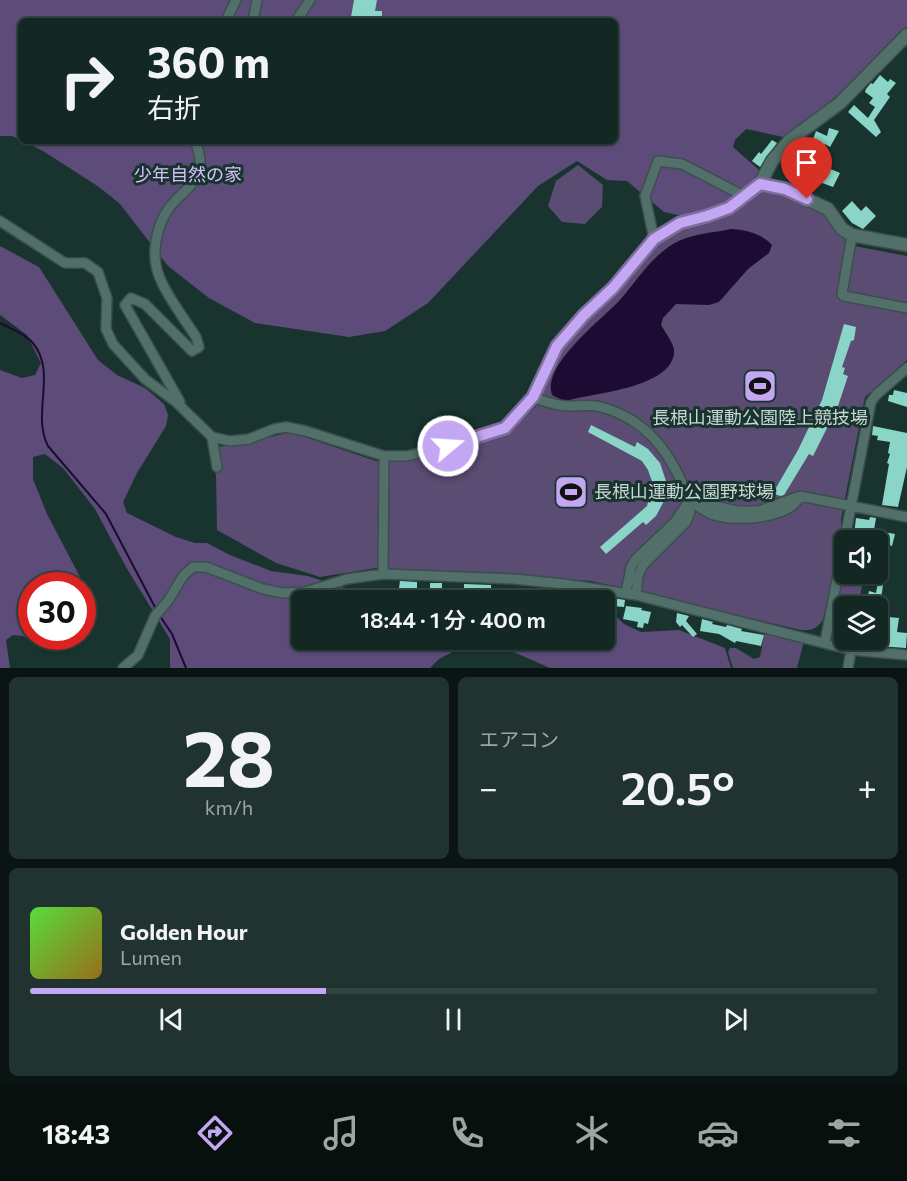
<!DOCTYPE html>
<html lang="ja">
<head>
<meta charset="utf-8">
<style>
	:root { --surface:#132723; --page:#203330; --text:#f1f3f6; --muted:#9da5a6; --line:#324441; --accent:#c3a7f2 }
	body { margin:0; font-family:Commissioner,"Noto Sans JP",sans-serif; background:var(--page); color:var(--text); height:100vh; display:flex; flex-direction:column; font-size:22px; white-space:nowrap }
	* { box-sizing:border-box; margin:0 }
	p { font-size:20px; color:var(--muted) }
	.icon { flex:none; width:33px; height:33px; fill:none; stroke:currentColor; stroke-width:2; stroke-linecap:round; stroke-linejoin:round }
	.map { position:relative; height:668px; overflow:hidden }
	.drawer { display:flex; flex-direction:column; gap:9px; padding:9px; background:#0a1513; flex:1 }
	.drawer>* { flex:none }
	.guide { position:absolute; left:18px; top:18px; width:600px; height:126px; border-radius:9px; box-shadow:0 2px 4px #0004,0 0 0 2px var(--line); background:#132723; color:var(--text); overflow:hidden }
	.controls { position:absolute; left:834px; top:530px; display:grid; gap:12px }
	.controls a { display:grid; place-items:center; width:54px; height:54px; border-radius:9px; background:var(--surface); box-shadow:0 2px 4px #0004,0 0 0 2px var(--line); font-size:30px }
	.speed { position:absolute; left:18px; top:572px; display:flex; gap:12px; font-size:30px; font-weight:700; text-align:center }
	.speed>* { display:grid; place-content:center; width:78px; height:78px; border-radius:50%; background:var(--surface); box-shadow:0 2px 4px #0004,0 0 0 2px var(--line); line-height:1 }
	.speed .limit { border:9px solid #d22; background:#fff; color:#111 }
	.pin { position:absolute; display:grid; place-items:center; width:51px; height:51px; color:#fff; margin:-62px -26px; border-radius:50% 50% 50% 0; rotate:-45deg; box-shadow:0 0 6px #0007 }
	.pin .icon { rotate:45deg }
	.me { position:absolute; width:66px; margin:-33px; rotate:72deg; stroke-linejoin:round; filter:drop-shadow(0 0 4px #0008) }
	.turn { display:flex; align-items:center; gap:21px; height:126px; padding:0 30px; font-size:27px }
	.turn .icon { width:78px; height:78px; stroke-width:2.5 }
	.turn b { display:block; font-size:42px; line-height:51px }
	.big { font-size:45px; font-weight:600; line-height:1.1 }
	.drawer .widget { flex:1; display:flex; flex-direction:column; justify-content:center; gap:9px; min-width:0; padding:0 21px; border-radius:9px; background:var(--page) }
	.drawer .dial { align-items:center; gap:0 }
	.dial b { font-size:78px; line-height:1 }
	.song { display:flex; align-items:center; gap:18px }
	.cover { width:72px; height:72px; border-radius:9px; background:linear-gradient(135deg,hsl(110 70% 55%),hsl(40 70% 35%)) }
	.played { height:6px; border-radius:3px; background:linear-gradient(90deg,var(--accent) 35%,var(--line) 35%) }
	.keys { display:flex; justify-content:space-around; direction:ltr }
	.heat { display:flex; justify-content:space-between; align-items:center; font-size:33px; direction:ltr }
	.drawer .tiles { flex:1; display:grid; gap:9px; grid-template-columns:1fr 1fr }
	.widget:last-child { grid-column:span 2 }
	.trip { position:absolute; left:291px; top:590px; width:324px; height:60px; border-radius:9px; background:var(--surface); box-shadow:0 2px 4px #0004,0 0 0 2px var(--line); font-weight:600; line-height:60px; text-align:center }
	.tab-bar { display:flex; height:96px; justify-content:space-around; align-items:center; background:#08100e; color:var(--muted) }
	.tab-bar .icon { width:42px; height:42px }
	.tab-bar .active { color:var(--accent) }
	.tab-bar b { font-size:27px; color:var(--text) }
	.map>svg:first-child { display:block }
</style>
</head>
<body>
<div class="map">
<svg width="907" height="668" viewBox="0 0 907 668">
	<rect width="100%" height="100%" fill="#19342f"/>
	<!-- green -->
	<path fill="#5a4c72" d="M578 165 603 185 602 207 585 224 562 222 548 206 556 181Z
		M761 191 784 193 823 212 854 246 907 256V360L865 397 841 519 842 541 823 619C818 629 810 631 801 630L591 581 376 568 320 577 276 563 217 530 216 476 210 447 239 445 290 432 376 461 389 462 415 459 486 438 507 435 536 406 540 388 569 338 618 291 655 245 681 227Z
		M765 631 804 641 797 668H733L728 652 730 648H736L754 659 760 657Z"/>
	<!-- forest -->
	<path fill="#5d4b79" d="M0 0H907V27L873 64 788 138 746 129 735 140 733 147 759 170 755 181 728 204 682 216 664 212 627 181 607 180 577 161 538 186 428 303 385 331 349 337 255 323 209 298 168 266 120 204 99 187 43 151 23 141H615V21H21V140L12 136H0Z
		M0 246 39 267 98 360 117 375 145 388 164 404 168 415 166 426 137 473 123 502 127 513 176 537 195 543H207L230 555 271 571 308 576 380 600H302V639H604L605 612 612 613 624 624 641 632 679 630 725 648 731 668H550L507 649 476 644 458 649 439 659 430 668H170V639L126 567 95 509 63 468 45 454 33 457V479L47 514 80 577 78 585H32V636L70 637 60 647 38 646 23 636 13 635 6 640 10 668H0V370L22 378 35 375 41 363 27 335 0 315Z
		M842 573 864 577 858 606H844V613L834 611Z"/>
	<!-- water -->
	<path fill="#1e0b34" d="M731 229C746 230 761 233 772 245L769 253 748 269 719 302 709 305 676 304 663 318 661 325C665 332 673 342 674 350 676 386 599 393 574 399L564 401 552 395C542 365 600 321 619 301 636 282 650 258 673 244 689 234 712 233 731 229Z"/>
	<g fill="none" stroke-linecap="round" stroke-linejoin="round">
		<!-- stream -->
		<path stroke="#1e0b34" stroke-width="2" d="M0 323C11 329 24 333 32 342 58 371 31 414 48 446L106 514 157 611
			M160 616 172 634 186 668"/>
	</g>
	<!-- building -->
	<path fill="#8ad5c7" d="M354 0H377L375 11H382V21H355V17H351Z
		M880 75 888 82 890 79 896 83 887 94 890 97 874 120 881 132 876 137 848 112 854 105 868 118 875 107 869 103 873 98 865 92 866 89 871 83 873 84Z
		M829 128 839 131 830 147 825 144 824 146 813 139 816 131 827 136Z
		M772 140 777 143 760 167 752 161 759 152 761 154Z
		M812 156 823 161 821 165 840 173 833 187 801 175Z
		M852 201 861 211 866 206 876 216 863 229 852 223 842 211Z
		M844 324 856 327 854 340 851 341 842 367 845 368 843 374 848 376 838 406 813 456 809 454 784 495 780 496 773 493 798 450 822 400Z
		M894 390 907 393V407L888 401 889 395H893Z
		M591 425 635 447 637 442 648 449 660 463 666 481 664 501 656 516 646 525 643 522 606 554 600 547 647 506 653 484 648 470 642 461 588 432Z
		M873 426 907 433V467L898 507 882 505 889 464 887 463 890 454 888 453 890 442 877 440 878 436 872 435Z
		M870 517 876 518 874 530 895 534 892 546 854 535 856 518 869 520Z
		M879 577 884 578 880 606 866 604 869 591 876 593Z
		M400 581 417 582V588L430 589V583H442V588H464V584L491 585V600L417 599 418 595H398Z
		M606 597 625 600 624 607 611 606V611L604 610Z
		M626 606 642 608 641 610 651 612 648 624 644 623 643 628 637 627 638 622 623 619Z
		M677 613 689 616 686 621 697 634 693 637 682 625 680 627 676 622Z
		M878 616 899 618 897 632 907 633 906 648 878 646Z
		M702 619 713 622 712 624 726 627 727 625 742 629 741 631 764 635 761 646 736 641 735 643 719 634 700 631Z"/>
	<g fill="none" stroke-linecap="round" stroke-linejoin="round">
		<defs>
			<path id="minor" d="M226 21 236 0
				M253 21 257 0
				M296 21 310 0
				M0 221 65 263H85L98 272 107 298 106 329 113 344 145 379 176 402 212 437 230 441 249 439 274 429 286 427 306 431 384 456H407L448 446 505 428 533 397 557 346 584 315 613 288 654 239 680 223 707 216 729 208 744 196
				M852 235 842 294 844 296 907 308
				M654 239 645 196 658 161 682 164 744 196 760 184
				M533 397C541 400 551 404 559 405 573 408 588 403 601 407 649 420 673 456 689 501
				M180 402 125 305 131 298 145 304 192 351 199 347 196 337C184 318 159 286 156 265 152 243 160 216 175 201 186 190 199 180 200 164 201 157 197 148 196 141
				M212 437 217 467
				M693 501 737 511H759L800 496 907 517
				M383 574 384 456
				M626 593 631 567 636 559 675 522 689 501
				M636 595 638 576 643 565 686 522 690 512 689 501C697 505 705 512 714 515 735 522 790 519 800 496
				M825 642 871 402 876 395 907 368
				M123 668 138 655 155 616 168 601 183 576 193 567H206L263 589 283 593 305 592 347 579 383 574 514 579 564 584 636 595 851 650 907 655
				M848 668 851 650"/>
			<path id="tertiary" d="M907 35 840 103 790 140 772 161 760 184 785 189 828 209 842 229 852 235 907 245"/>
		</defs>
		<!-- minor casing -->
		<use href="#minor" stroke="#39504c" stroke-width="12"/>
		<!-- tertiary casing -->
		<use href="#tertiary" stroke="#39504c" stroke-width="15"/>
		<!-- minor -->
		<use href="#minor" stroke="#536f69" stroke-width="9"/>
		<!-- tertiary -->
		<use href="#tertiary" stroke="#536f69" stroke-width="12"/>
	</g>
	<g fill="none" stroke-linecap="round" stroke-linejoin="round">
		<defs>
			<path id="route" d="M448 446 505 428 533 397 557 346 584 315 613 288 654 239 680 223 707 216 729 208 760 184 785 189 807 199"/>
		</defs>
		<!-- route casing -->
		<use href="#route" stroke="#7f6d9d" stroke-width="15"/>
		<!-- route -->
		<use href="#route" stroke="#c3a7f2" stroke-width="10"/>
	</g>
	<!-- icons -->
	<defs>
		<symbol id="stadium-square" viewBox="-11 -11 22 22"><rect x="-9" y="-9" width="18" height="18" rx="4" fill="#c3a7f2" stroke="#19342f"/><path d="M0-5a6.5 5 0 1 0 0 10a6.5 5 0 1 0 0-10ZM-3.5-1.8h7v3.6h-7Z" fill="#111"/></symbol>
	</defs>
	<g fill-rule="evenodd">
		<use href="#stadium-square" x="741" y="367" width="38" height="38"/>
		<use href="#stadium-square" x="552" y="473" width="38" height="38"/>
	</g>
	<g text-anchor="middle" stroke-width="6" stroke-linejoin="round" paint-order="stroke">
		<!-- park labels -->
		<g font-size="18" fill="#d6c0fc" stroke="#19342f">
			<text x="188" y="181">少年自然の家</text>
		</g>
		<!-- poi labels -->
		<g font-size="18" fill="#c7d7d3" stroke="#19342f">
			<text x="760" y="424">長根山運動公園陸上競技場</text>
			<text x="594" y="498" text-anchor="start">長根山運動公園野球場</text>
		</g>
	</g>
</svg>
<div class="controls">
<a><svg class="icon" aria-label="sound" viewBox="0 0 24 24"><path d="M4 9h4l5-4v14l-5-4H4zM17 9q2 3 0 6"/></svg></a>
<a><svg class="icon" aria-label="layers" viewBox="0 0 24 24"><path d="M12 4l9 5-9 5-9-5zM3 14l9 5 9-5"/></svg></a>
</div>
<div class="speed"><div class="limit">30</div></div>
<div class="pin" style="left:807px;top:199px;background:#d93025"><svg class="icon" aria-label="arrive" viewBox="0 0 24 24"><path d="M6 21V4h12l-3 4 3 4H6"/></svg></div>
<svg class="me" style="left:448px;top:446px" viewBox="-20 -20 40 40"><circle r="17" fill="#c3a7f2" stroke="#fff" stroke-width="3"/><path d="M0-11L8 9 0 5-8 9z" fill="#fff"/></svg>
<div class="trip">18:44 · 1 分 · 400 m</div>
<div class="guide">
<div class="turn"><svg class="icon" aria-label="right" viewBox="0 0 24 24"><path d="M7 20v-9h11M14 6l5 5-5 5"/></svg><div><b>360 m</b>右折</div></div>
</div>
</div>
<section class="drawer">
<div class="tiles">
<div class="widget dial"><b>28</b><p>km/h</p></div>
<div class="widget"><p>エアコン</p>
<div class="heat"><a>−</a><b class="big">20.5°</b><a>+</a></div>
</div>
<div class="widget">
<div class="song"><i class="cover"></i><div><b>Golden Hour</b><p>Lumen</p></div></div>
<div class="played"></div>
<div class="keys"><svg class="icon" aria-label="previous" viewBox="0 0 24 24"><path d="M18 5L8 12l10 7zM5 5v14"/></svg><svg class="icon" aria-label="pause" viewBox="0 0 24 24"><path d="M8 5v14M16 5v14"/></svg><svg class="icon" aria-label="next" viewBox="0 0 24 24"><path d="M6 5l10 7-10 7zM19 5v14"/></svg></div>
</div>
</div>
</section>
<nav class="tab-bar">
<b>18:43</b>
<svg class="icon active" aria-label="directions" viewBox="0 0 24 24"><path d="M12 3l9 9-9 9-9-9zM9 14v-3h6M13 9l2 2-2 2"/></svg>
<svg class="icon" aria-label="music" viewBox="0 0 24 24"><path d="M9 18V5l10-2v13"/><circle cx="6" cy="18" r="3"/><circle cx="16" cy="16" r="3"/></svg>
<svg class="icon" aria-label="phone" viewBox="0 0 24 24"><path d="M5 4h4l2 5-3 2q2 4 5 5l2-3 5 2v4C11 20 4 13 5 4z"/></svg>
<svg class="icon" aria-label="climate" viewBox="0 0 24 24"><path d="M12 3v18M4 7l16 10M4 17L20 7"/></svg>
<svg class="icon" aria-label="car" viewBox="0 0 24 24"><path d="M5 17H2v-5l4-1 3-4h7l3 4 3 1v5h-3M9 17h6M6 11h13"/><circle cx="7" cy="17" r="2"/><circle cx="17" cy="17" r="2"/></svg>
<svg class="icon" aria-label="filters" viewBox="0 0 24 24"><path d="M4 7h16M4 17h16"/><circle cx="9" cy="7" r="2"/><circle cx="15" cy="17" r="2"/></svg>
</nav>
</body>
</html>
